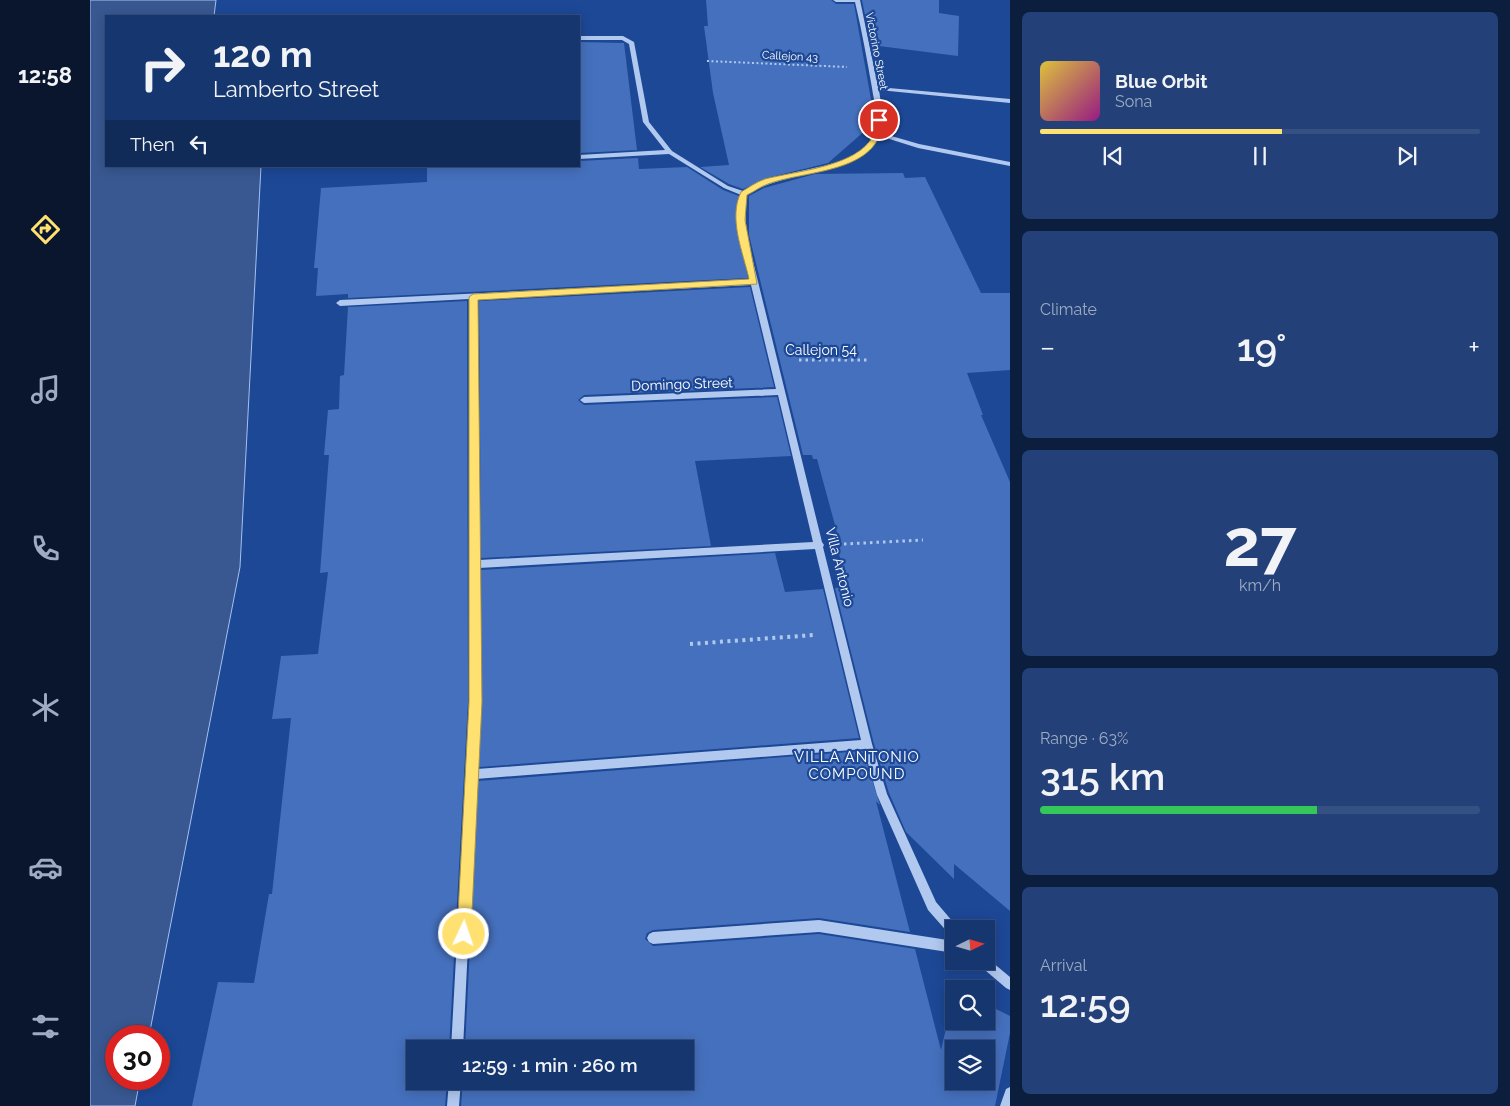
<!DOCTYPE html>
<html lang="en">
<head>
<meta charset="utf-8">
<style>
	:root { --surface:#163670; --page:#234178; --text:#f1f3f6; --muted:#9eabc3; --line:#355083; --accent:#fee170 }
	body { margin:0; font-family:Raleway,sans-serif; background:var(--page); color:var(--text); height:100vh; display:flex; flex-direction:column; font-size:19px; white-space:nowrap }
	* { box-sizing:border-box; margin:0 }
	p { font-size:16px; color:var(--muted) }
	.icon { flex:none; width:28px; height:28px; fill:none; stroke:currentColor; stroke-width:2; stroke-linecap:round; stroke-linejoin:round }
	.map { position:relative; flex:1; overflow:hidden }
	.panel { display:flex; flex-direction:column; gap:12px; padding:12px; background:#0c1e3e; width:500px }
	.panel>* { flex:none }
	.guide { position:absolute; left:15px; top:15px; width:475px; height:152px; border-radius:0px; box-shadow:0 2px 12px #0003,0 0 0 1px var(--line); background:#163670; color:var(--text); overflow:hidden }
	.needle { width:32px; rotate:85deg }
	.fabs { position:absolute; left:855px; top:920px; display:grid; gap:10px }
	.fabs a { display:grid; place-items:center; width:50px; height:50px; border-radius:0px; background:var(--surface); box-shadow:0 2px 12px #0003,0 0 0 1px var(--line); font-size:25px }
	.speed { position:absolute; left:15px; top:1025px; display:flex; gap:10px; font-size:25px; font-weight:700; text-align:center }
	.speed>* { display:grid; place-content:center; width:65px; height:65px; border-radius:50%; background:var(--surface); box-shadow:0 2px 12px #0003,0 0 0 1px var(--line); line-height:1 }
	.speed .limit { border:8px solid #d22; background:#fff; color:#111 }
	.pin { position:absolute; display:grid; place-items:center; width:42px; height:42px; color:#fff; margin:-21px; border:2px solid #fff; border-radius:50%; box-shadow:0 1px 5px #0007 }
	.me { position:absolute; width:55px; margin:-28px; rotate:3deg; stroke-linejoin:round; filter:drop-shadow(0 0 4px #0008) }
	.turn { display:flex; align-items:center; gap:18px; height:105px; padding:0 25px; font-size:22px }
	.turn .icon { width:65px; height:65px; stroke-width:2.5 }
	.turn b { display:block; font-size:35px; line-height:42px }
	.then { display:flex; align-items:center; height:48px; padding:0 25px; background:#0003; gap:10px; font-size:19px }
	.big { font-size:38px; font-weight:600; line-height:1.1 }
	.panel .card { flex:1; display:flex; flex-direction:column; justify-content:center; gap:8px; min-width:0; padding:0 18px; border-radius:8px; background:var(--page) }
	.panel .dial { align-items:center; gap:0 }
	.dial b { font-size:65px; line-height:1 }
	.song { display:flex; align-items:center; gap:15px }
	.cover { width:60px; height:60px; border-radius:8px; background:linear-gradient(135deg,hsl(50 70% 55%),hsl(310 70% 35%)) }
	.played { height:5px; border-radius:2px; background:linear-gradient(90deg,var(--accent) 55%,var(--line) 55%) }
	.keys { display:flex; justify-content:space-around; direction:ltr }
	.heat { display:flex; justify-content:space-between; align-items:center; font-size:28px; direction:ltr }
	.charge { height:8px; border-radius:4px; background:linear-gradient(90deg,#34c759 63%,var(--line) 0) }
	.trip { position:absolute; left:316px; top:1040px; width:288px; height:50px; border-radius:0px; background:var(--surface); box-shadow:0 2px 12px #0003,0 0 0 1px var(--line); font-weight:600; line-height:50px; text-align:center }
	main { display:flex; flex:1; min-height:0 }
	.tab-bar { display:flex; flex-direction:column; width:90px; justify-content:space-around; align-items:center; background:#09162d; color:var(--muted) }
	.tab-bar .icon { width:35px; height:35px }
	.tab-bar .active { color:var(--accent) }
	.tab-bar b { font-size:22px; color:var(--text) }
	.map>svg:first-child { display:block }
</style>
</head>
<body>
<main>
<nav class="tab-bar">
<b>12:58</b>
<svg class="icon active" aria-label="directions" viewBox="0 0 24 24"><path d="M12 3l9 9-9 9-9-9zM9 14v-3h6M13 9l2 2-2 2"/></svg>
<svg class="icon" aria-label="music" viewBox="0 0 24 24"><path d="M9 18V5l10-2v13"/><circle cx="6" cy="18" r="3"/><circle cx="16" cy="16" r="3"/></svg>
<svg class="icon" aria-label="phone" viewBox="0 0 24 24"><path d="M5 4h4l2 5-3 2q2 4 5 5l2-3 5 2v4C11 20 4 13 5 4z"/></svg>
<svg class="icon" aria-label="climate" viewBox="0 0 24 24"><path d="M12 3v18M4 7l16 10M4 17L20 7"/></svg>
<svg class="icon" aria-label="car" viewBox="0 0 24 24"><path d="M5 17H2v-5l4-1 3-4h7l3 4 3 1v5h-3M9 17h6M6 11h13"/><circle cx="7" cy="17" r="2"/><circle cx="17" cy="17" r="2"/></svg>
<svg class="icon" aria-label="filters" viewBox="0 0 24 24"><path d="M4 7h16M4 17h16"/><circle cx="9" cy="7" r="2"/><circle cx="15" cy="17" r="2"/></svg>
</nav>
<div class="map">
<svg width="920" height="1106" viewBox="0 0 920 1106">
	<rect width="100%" height="100%" fill="#1d4896"/>
	<!-- water -->
	<path fill="#395891" stroke="#a4c1f1" d="M0 0H126L124 16H16V166H171L150 567 59 1036H26V1079H50L45 1106H0Z"/>
	<!-- building -->
	<path fill="#4570bd" fill-rule="evenodd" d="M616 0H741L746 4H764L785 122 738 163 681 177 653 189 639 184 610 167 639 165 623 93 614 26H618Z
		M772 0H849V13L869 16 868 56 781 45Z
		M489 42 534 43 547 150 489 153Z
		M548 158 549 169 597 167 633 190 649 196 648 227 658 278 258 298V294L226 296 228 268H224L231 188 337 182V166H489V161Z
		M813 173 815 178 835 177 891 293H920V370L877 373 893 415H891L920 482V911L864 864V879L816 832 799 793 784 744 745 588 759 587 747 548 751 547 727 459H723L722 455H713L659 235V196L674 188 725 174Z
		M660 287 684 387 494 395 488 400 494 405 687 397 701 456 605 461 621 546 391 558 389 301Z
		M377 301 378 702 359 1049H325V1081H357L355 1106H102L128 982 164 983 179 894H182L201 718 182 719 191 656 228 654 238 572 230 573 239 455H234L238 410 249 409 250 376 254 375 258 307Z
		M685 553 695 592 733 589 769 738 389 767 392 702 391 570Z
		M773 751 790 805 786 801 820 932 729 918 563 930 557 933 555 939 563 946 729 934 825 949 851 1050 864 994V1021H896V1004L920 1016V1033L905 1106H371L373 1081H595V1049H375L388 781ZM864 1049H896V1081H864Z"/>
	<g fill="none" stroke-linecap="round" stroke-linejoin="round">
		<!-- path-far2 -->
		<path stroke="#b1c8ef" stroke-width="2" stroke-dasharray="2 2.5" stroke-linecap="butt" d="M617 61 757 67"/>
		<!-- path-far1 -->
		<path stroke="#b1c8ef" stroke-width="3" stroke-dasharray="2.5 4" stroke-linecap="butt" d="M709 360H779
			M754 544 833 540"/>
		<!-- path -->
		<path stroke="#b1c8ef" stroke-width="4" stroke-dasharray="3 4.5" stroke-linecap="butt" d="M600 644 724 635"/>
		<!-- minor -->
		<path fill="#b1c8ef" fill-rule="evenodd" d="M743 0H770L788 87 920 99V103L789 90 792 110 791 133 829 144 920 162V166L828 148 790 136C764 179 697 168 657 195 654 214 656 231 660 249L732 542 734 545 733 547 782 744 797 794 846 902 869 929H864V936L860 935 838 910 787 795 774 749 386 779 373 1049H361L380 702 379 299 250 306 246 303 250 300 660 280C654 251 645 224 651 195L634 188 579 154 489 159V155L575 150 553 122 539 44 532 40H489V36H533L544 42 559 122 582 151 638 186 653 191C677 176 705 173 733 166 750 162 776 155 784 137 790 122 784 102 782 88 777 60 772 31 765 2H746ZM661 285 686 389 494 397 490 400 494 403 688 395 723 542 389 560 387 299ZM725 549 771 740 387 769 390 702 389 568Z
			M729 920 864 941V953L729 932 563 944 559 942 557 938 559 934 563 932Z
			M896 957 920 977V990L916 988 889 965 887 961H896Z
			M359 1081H371L369 1106H357Z
			M920 1087V1106H910L916 1089Z"/>
	</g>
	<!-- route -->
	<path fill="#fee170" stroke="#a59249" d="M789 118 793 120C790 174 715 170 678 184 671 186 664 192 657 195L655 220 667 284 388 300 392 702 381 934 379 939 374 941 369 939 367 934 379 702V297L383 294 659 279C653 252 638 218 651 192 658 188 666 182 675 179 705 171 767 167 783 136 785 132 785 125 785 120Z"/>
	<g text-anchor="middle" stroke-width="4.5" stroke-linejoin="round" paint-order="stroke">
		<!-- far-street labels -->
		<g font-size="11" fill="#fff" stroke="#1d4896">
			<text transform="translate(787 51) rotate(79)" y="4">Victorino Street</text>
			<text transform="translate(700 56) rotate(3)" y="4">Callejon 43</text>
		</g>
		<!-- street labels -->
		<g font-size="14" fill="#fff" stroke="#1d4896">
			<text x="731" y="355">Callejon 54</text>
			<text transform="translate(592 384) rotate(-2)" y="5">Domingo Street</text>
			<text transform="translate(750 567) rotate(76)" y="5">Villa Antonio</text>
		</g>
		<!-- neighbourhood labels -->
		<g font-size="15" letter-spacing="1" fill="#fff" stroke="#1d4896">
			<text x="767" y="762">VILLA ANTONIO<tspan x="767" dy="17">COMPOUND</tspan></text>
		</g>
	</g>
</svg>
<div class="fabs">
<a><svg class="needle" viewBox="-14 -14 28 28"><path d="M0-13l5 13h-10z" fill="#e53935"/><path d="M0 13l5-13h-10z" fill="#9eabc3"/></svg></a>
<a><svg class="icon" aria-label="search" viewBox="0 0 24 24"><circle cx="10" cy="10" r="6"/><path d="M15 15l6 6"/></svg></a>
<a><svg class="icon" aria-label="layers" viewBox="0 0 24 24"><path d="M12 4l9 5-9 5-9-5zM3 14l9 5 9-5"/></svg></a>
</div>
<div class="speed"><div class="limit">30</div></div>
<div class="pin" style="left:789px;top:120px;background:#d93025"><svg class="icon" aria-label="arrive" viewBox="0 0 24 24"><path d="M6 21V4h12l-3 4 3 4H6"/></svg></div>
<svg class="me" style="left:374px;top:934px" viewBox="-20 -20 40 40"><circle r="17" fill="#fee170" stroke="#fff" stroke-width="3"/><path d="M0-11L8 9 0 5-8 9z" fill="#fff"/></svg>
<div class="trip">12:59 · 1 min · 260 m</div>
<div class="guide">
<div class="turn"><svg class="icon" aria-label="right" viewBox="0 0 24 24"><path d="M7 20v-9h11M14 6l5 5-5 5"/></svg><div><b>120 m</b>Lamberto Street</div></div>
<div class="then">Then<svg class="icon" aria-label="left" viewBox="0 0 24 24"><path d="M17 20v-9H6M10 6l-5 5 5 5"/></svg></div>
</div>
</div>
<section class="panel">
<div class="card">
<div class="song"><i class="cover"></i><div><b>Blue Orbit</b><p>Sona</p></div></div>
<div class="played"></div>
<div class="keys"><svg class="icon" aria-label="previous" viewBox="0 0 24 24"><path d="M18 5L8 12l10 7zM5 5v14"/></svg><svg class="icon" aria-label="pause" viewBox="0 0 24 24"><path d="M8 5v14M16 5v14"/></svg><svg class="icon" aria-label="next" viewBox="0 0 24 24"><path d="M6 5l10 7-10 7zM19 5v14"/></svg></div>
</div>
<div class="card"><p>Climate</p>
<div class="heat"><a>−</a><b class="big">19°</b><a>+</a></div>
</div>
<div class="card dial"><b>27</b><p>km/h</p></div>
<div class="card"><p>Range · 63%</p><b class="big">315 km</b><div class="charge"></div></div>
<div class="card"><p>Arrival</p><b class="big">12:59</b></div>
</section>
</main>
</body>
</html>
